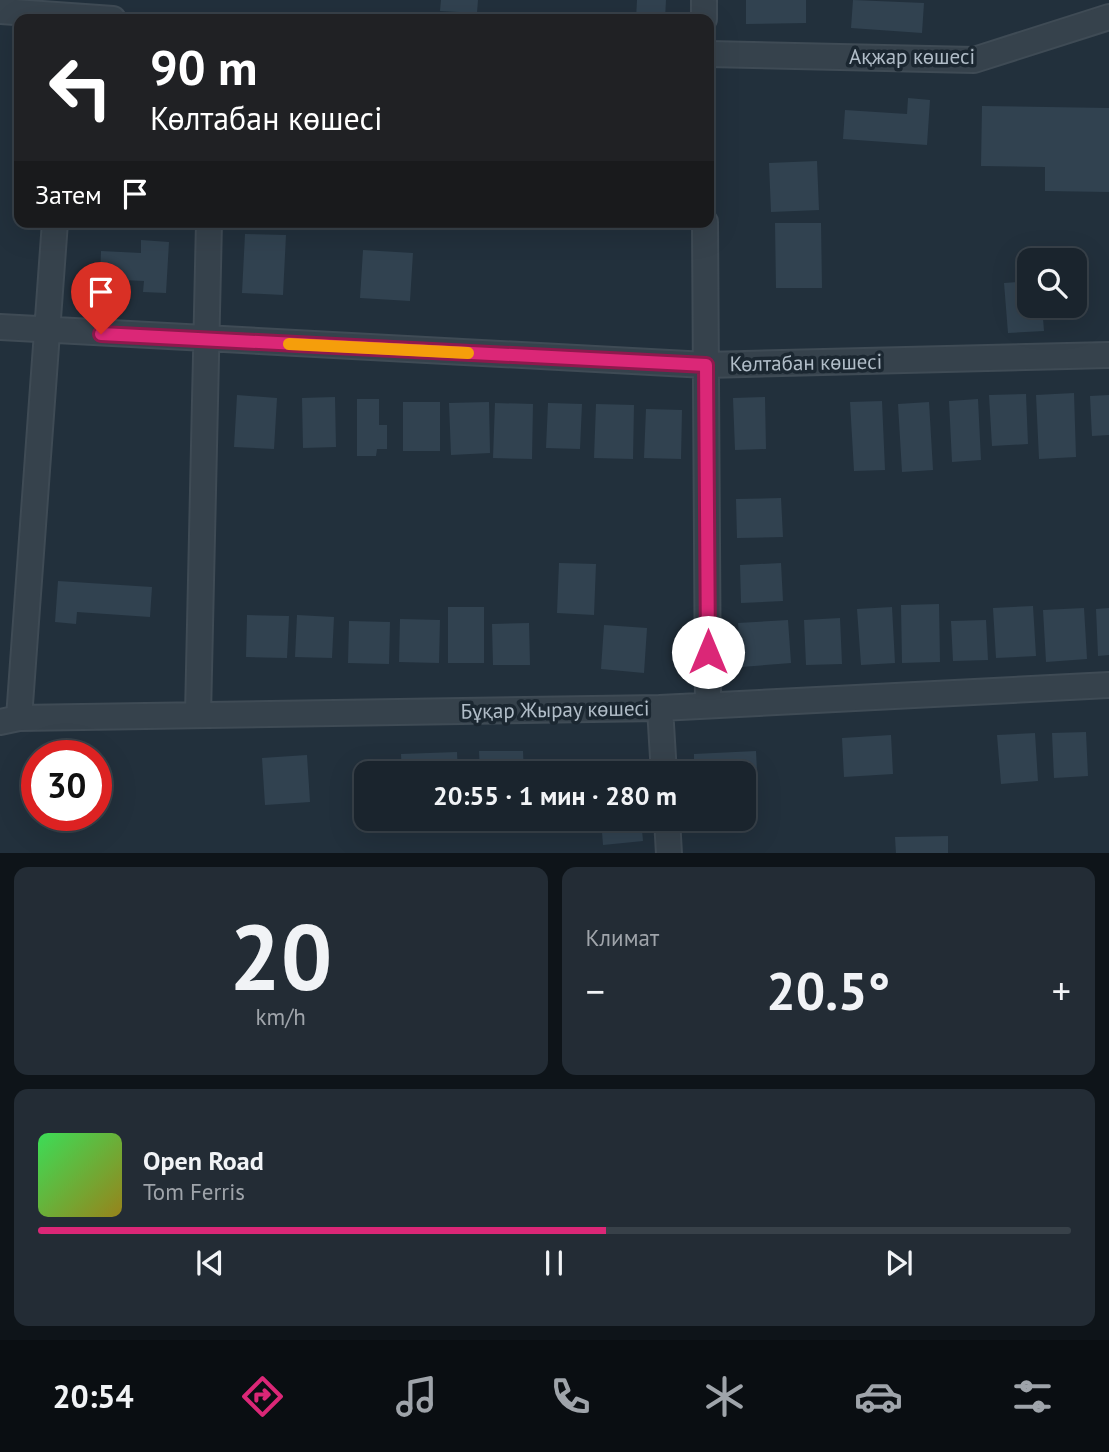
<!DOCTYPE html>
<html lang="ru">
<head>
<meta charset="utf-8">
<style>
	:root { --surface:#1a242d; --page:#232c35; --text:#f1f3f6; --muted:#9fa4aa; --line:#384149; --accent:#db2777 }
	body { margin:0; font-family:"PT Sans",sans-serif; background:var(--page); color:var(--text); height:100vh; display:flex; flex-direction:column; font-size:26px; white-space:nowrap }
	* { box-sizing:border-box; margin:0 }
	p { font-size:23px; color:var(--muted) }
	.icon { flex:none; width:38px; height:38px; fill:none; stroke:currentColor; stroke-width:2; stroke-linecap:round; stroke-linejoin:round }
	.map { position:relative; height:853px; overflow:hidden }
	.details { display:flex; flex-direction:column; gap:14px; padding:14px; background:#0e1419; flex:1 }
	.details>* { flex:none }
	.banner { position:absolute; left:14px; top:14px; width:700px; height:214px; border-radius:14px; box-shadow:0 7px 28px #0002,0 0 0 2px var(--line); background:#202124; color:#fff; overflow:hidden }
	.tools { position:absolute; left:1017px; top:248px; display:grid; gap:14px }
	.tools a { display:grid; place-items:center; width:70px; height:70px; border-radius:14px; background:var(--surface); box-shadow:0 7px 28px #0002,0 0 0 2px var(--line); font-size:35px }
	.speed { position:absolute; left:21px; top:740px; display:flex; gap:14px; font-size:35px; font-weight:700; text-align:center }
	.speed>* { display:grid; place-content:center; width:91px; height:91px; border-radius:50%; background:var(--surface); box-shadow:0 7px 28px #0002,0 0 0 2px var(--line); line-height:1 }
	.speed .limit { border:10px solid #d22; background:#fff; color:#111 }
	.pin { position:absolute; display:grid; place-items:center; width:60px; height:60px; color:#fff; margin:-72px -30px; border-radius:50% 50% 50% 0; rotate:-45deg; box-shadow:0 0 7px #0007 }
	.pin .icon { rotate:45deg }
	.me { position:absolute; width:77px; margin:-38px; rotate:0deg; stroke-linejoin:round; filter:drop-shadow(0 0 5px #0008) }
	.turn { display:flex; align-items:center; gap:24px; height:147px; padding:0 21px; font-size:32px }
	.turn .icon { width:91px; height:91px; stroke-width:2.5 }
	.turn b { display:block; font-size:49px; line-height:60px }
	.then { display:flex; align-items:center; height:66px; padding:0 21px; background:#0003; gap:14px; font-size:26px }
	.big { font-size:52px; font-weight:600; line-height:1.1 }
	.details .tile { flex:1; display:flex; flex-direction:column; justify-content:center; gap:10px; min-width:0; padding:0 24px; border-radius:14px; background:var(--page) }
	.details .dial { align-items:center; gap:0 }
	.dial b { font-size:91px; line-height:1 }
	.song { display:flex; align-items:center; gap:21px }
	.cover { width:84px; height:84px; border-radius:10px; background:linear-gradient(135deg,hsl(130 70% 55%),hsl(50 70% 35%)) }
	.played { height:7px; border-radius:4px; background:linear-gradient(90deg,var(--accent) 55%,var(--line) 55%) }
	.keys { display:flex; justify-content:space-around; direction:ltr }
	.heat { display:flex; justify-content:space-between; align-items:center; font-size:38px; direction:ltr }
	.details .tiles { flex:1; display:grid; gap:14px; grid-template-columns:1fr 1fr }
	.tile:last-child { grid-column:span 2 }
	.trip { position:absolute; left:354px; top:761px; width:402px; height:70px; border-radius:14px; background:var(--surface); box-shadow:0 7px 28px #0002,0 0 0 2px var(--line); font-weight:600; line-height:70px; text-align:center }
	.dock { display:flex; height:112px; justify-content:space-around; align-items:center; background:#0a0e12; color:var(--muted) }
	.dock .icon { width:49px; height:49px }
	.dock .on { color:var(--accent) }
	.dock b { font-size:32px; color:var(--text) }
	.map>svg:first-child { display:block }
</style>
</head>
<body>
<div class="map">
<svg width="1109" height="854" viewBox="0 0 1109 854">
	<rect width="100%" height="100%" fill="#22303c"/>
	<!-- building -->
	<path fill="#314250" d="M441 0H478L477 13 440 11Z
		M637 0H666L665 19H636Z
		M746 0H806V23L746 24Z
		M853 0 924 3 922 33 851 28Z
		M908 98 930 100 927 145 843 139 845 110 907 114Z
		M982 106 1109 108V192L1045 191V167L981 166Z
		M817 161 819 210 771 212 769 163Z
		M775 223H821L822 288H776Z
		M245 234 286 235 283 295 242 293Z
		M141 240 169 242 166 293 143 292 144 281 100 279 101 251 141 253Z
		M363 250 413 253 410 301 360 298Z
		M1029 281V306H1042L1044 331 1008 333 1004 283Z
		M1074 393 1076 457 1039 459 1036 395Z
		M1026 394 1028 444 992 446 989 395Z
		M237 395 277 398 274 449 234 447Z
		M1109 395V435L1092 436 1090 396Z
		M335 397 336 447 303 448 302 398Z
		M765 397 766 449 735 450 733 398Z
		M357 399H379V425H387V449H377L376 456H357Z
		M978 399 981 460 952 462 949 401Z
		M882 401 885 470 854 471 850 402Z
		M403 402H440V451H403Z
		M489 402 490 453 451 455 449 403Z
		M929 402 933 470 902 472 898 404Z
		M495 403 533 404 532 459 493 458Z
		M548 403 582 404 580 449 546 448Z
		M596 404 634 405 633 459 594 458Z
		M646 409 682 410 681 459 644 458Z
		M781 498 783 537 737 538 736 499Z
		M559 563 596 564 594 615 557 613Z
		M781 563 783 601 741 603 740 565Z
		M58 581 152 587 150 617 77 612 76 624 55 622Z
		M939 604 940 662 902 663 901 605Z
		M1033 606 1036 656 996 658 993 608Z
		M448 607H484V663H448Z
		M892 607 895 663 861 665 857 609Z
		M1084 608 1087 659 1046 662 1043 610Z
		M1109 608V655L1098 656 1096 609Z
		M247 615 289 616 287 658 246 657Z
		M297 615 334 617 332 658 295 657Z
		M840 618 842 664 806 665 804 620Z
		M400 619 440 620 439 663 399 662Z
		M788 620 791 663 741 667 738 623Z
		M986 620 988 660 953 661 951 621Z
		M349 621 390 622 389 664 348 663Z
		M529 623 530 665H493L492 624Z
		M604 625 647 628 644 673 601 669Z
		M1086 732 1088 776 1054 778 1052 733Z
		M1035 733 1038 781 1001 784 997 735Z
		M891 735 893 774 844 777 842 738Z
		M479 751H523L524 774H480Z
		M756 751 758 791 744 792V774H694V754Z
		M457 752 458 774H402L401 754Z
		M307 755 310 802 265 805 262 758Z
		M46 816H91V818L46 820Z
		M601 819H641L643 841 603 845Z
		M948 836V854H896L895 837Z"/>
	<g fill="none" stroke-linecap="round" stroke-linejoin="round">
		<defs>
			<path id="street" d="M704 0V19
				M0 11 113 19
				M709 54 974 60 1109 17
				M705 222 708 704
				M0 327 706 365 1109 355
				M660 708 664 774
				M198 715 209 222
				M19 718 55 222
				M0 722 19 718 660 708 1109 685
				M667 819 669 854"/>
		</defs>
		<!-- street casing -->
		<use href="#street" stroke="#3f4b55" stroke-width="28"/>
		<!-- street -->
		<use href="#street" stroke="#36424c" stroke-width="24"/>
	</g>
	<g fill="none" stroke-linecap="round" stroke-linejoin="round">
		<defs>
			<path id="route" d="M101 334 706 365 708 652"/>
		</defs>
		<!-- route casing -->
		<use href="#route" stroke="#8e194d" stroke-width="18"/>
		<!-- route -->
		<use href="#route" stroke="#db2777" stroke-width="12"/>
		<!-- slow -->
		<path stroke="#f59e0b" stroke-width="12" d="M289 344 468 353"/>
	</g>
	<g text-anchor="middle" stroke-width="7" stroke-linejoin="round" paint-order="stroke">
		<!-- street labels -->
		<g font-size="21" fill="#b1bdc8" stroke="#1b2731">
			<text x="912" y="64">Ақжар көшесі</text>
			<text transform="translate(806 363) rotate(-1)" y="7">Көлтабан көшесі</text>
			<text transform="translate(555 710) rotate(-1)" y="7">Бұқар Жырау көшесі</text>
		</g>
	</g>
</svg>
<div class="tools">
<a><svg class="icon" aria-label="search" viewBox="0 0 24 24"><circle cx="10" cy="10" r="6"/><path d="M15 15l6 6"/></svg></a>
</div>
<div class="speed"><div class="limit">30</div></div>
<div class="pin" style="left:101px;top:334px;background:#d93025"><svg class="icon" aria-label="arrive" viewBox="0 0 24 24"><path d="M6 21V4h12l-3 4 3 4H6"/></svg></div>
<svg class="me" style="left:708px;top:652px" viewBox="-20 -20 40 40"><circle r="19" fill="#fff"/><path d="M0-13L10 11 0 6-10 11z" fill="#db2777"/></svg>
<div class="trip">20:55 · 1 мин · 280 m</div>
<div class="banner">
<div class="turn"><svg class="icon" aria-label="left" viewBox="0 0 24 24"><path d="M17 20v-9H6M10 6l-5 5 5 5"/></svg><div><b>90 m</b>Көлтабан көшесі</div></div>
<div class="then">Затем<svg class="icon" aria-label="arrive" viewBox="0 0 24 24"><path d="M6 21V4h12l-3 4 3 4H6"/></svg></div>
</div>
</div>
<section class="details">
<div class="tiles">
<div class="tile dial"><b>20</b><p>km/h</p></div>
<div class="tile"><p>Климат</p>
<div class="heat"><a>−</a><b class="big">20.5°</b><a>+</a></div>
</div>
<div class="tile">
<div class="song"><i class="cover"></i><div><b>Open Road</b><p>Tom Ferris</p></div></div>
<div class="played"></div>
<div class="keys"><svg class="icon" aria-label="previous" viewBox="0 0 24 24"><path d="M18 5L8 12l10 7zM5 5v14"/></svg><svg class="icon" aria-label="pause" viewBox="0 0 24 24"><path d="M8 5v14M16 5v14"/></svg><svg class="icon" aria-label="next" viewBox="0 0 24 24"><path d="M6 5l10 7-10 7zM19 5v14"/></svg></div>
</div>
</div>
</section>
<nav class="dock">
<b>20:54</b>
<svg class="icon on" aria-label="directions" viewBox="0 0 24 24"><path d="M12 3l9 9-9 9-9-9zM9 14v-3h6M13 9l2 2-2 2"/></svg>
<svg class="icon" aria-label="music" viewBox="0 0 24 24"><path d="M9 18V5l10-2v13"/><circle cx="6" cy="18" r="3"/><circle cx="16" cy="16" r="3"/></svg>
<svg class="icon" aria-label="phone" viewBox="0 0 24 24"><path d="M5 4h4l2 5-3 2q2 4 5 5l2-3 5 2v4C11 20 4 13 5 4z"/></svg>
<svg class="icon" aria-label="climate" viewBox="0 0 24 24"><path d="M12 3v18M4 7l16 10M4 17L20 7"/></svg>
<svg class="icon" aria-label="car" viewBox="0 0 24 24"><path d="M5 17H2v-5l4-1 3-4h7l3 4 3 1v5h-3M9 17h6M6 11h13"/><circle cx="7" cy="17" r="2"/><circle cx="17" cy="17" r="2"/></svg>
<svg class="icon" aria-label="filters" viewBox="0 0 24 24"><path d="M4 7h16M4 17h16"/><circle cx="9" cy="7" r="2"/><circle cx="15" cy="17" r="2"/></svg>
</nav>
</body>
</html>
